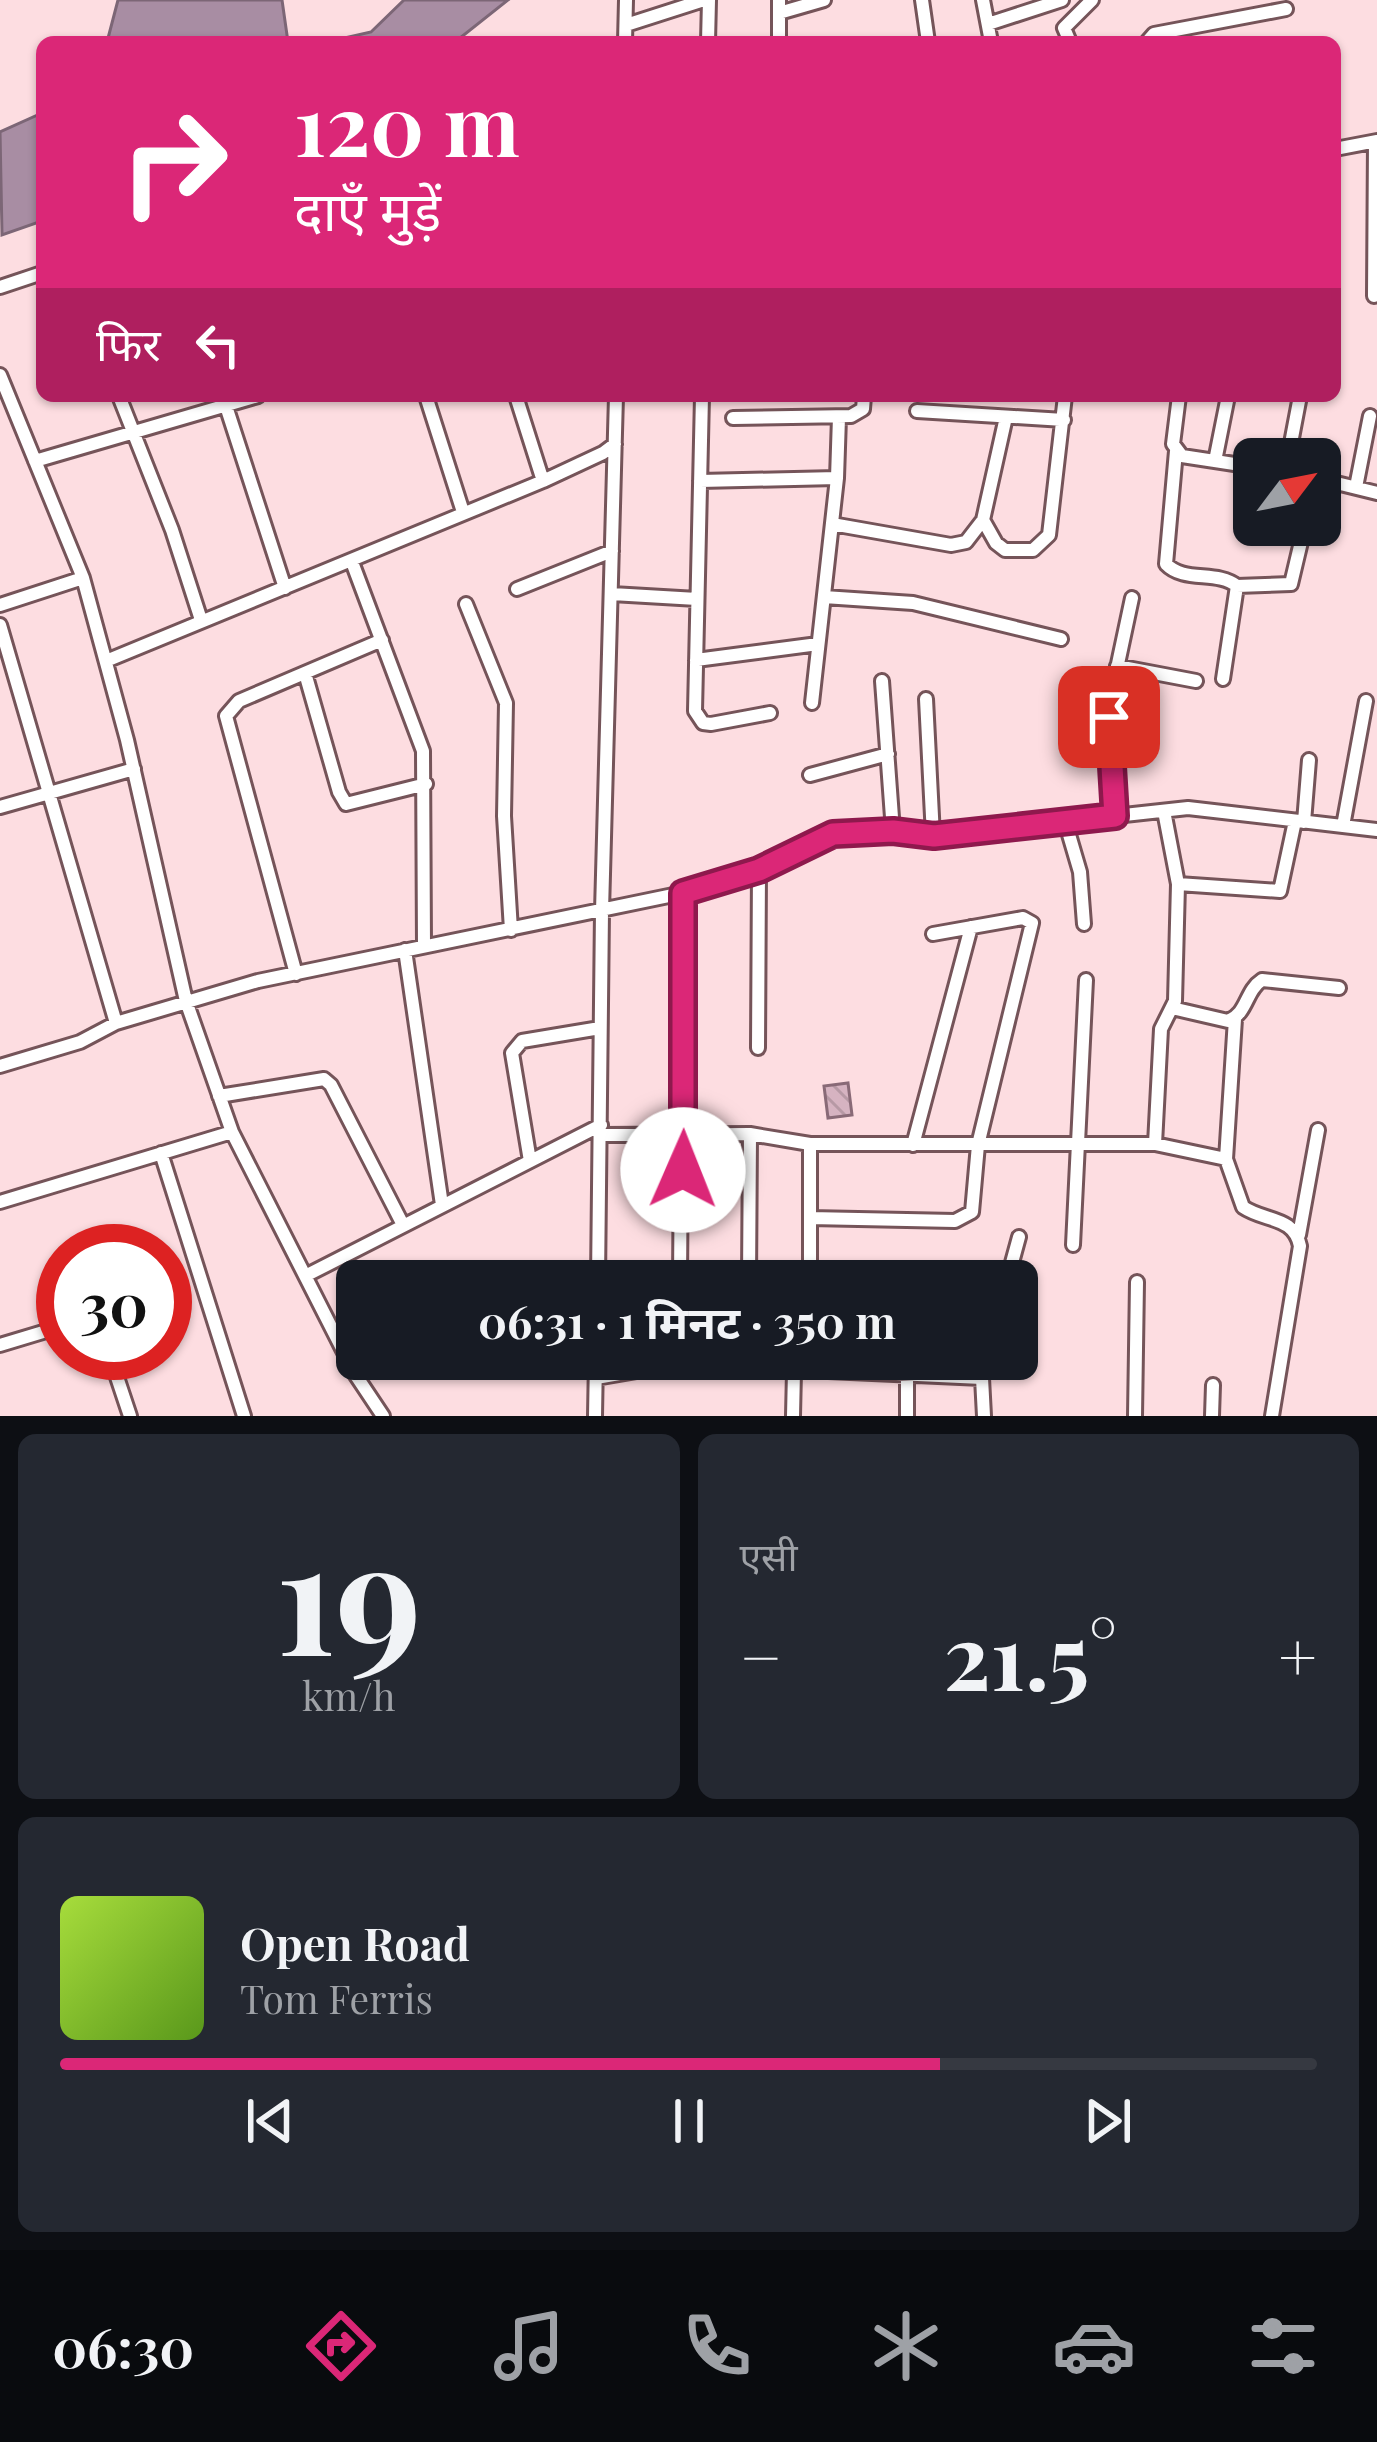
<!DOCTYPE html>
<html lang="hi">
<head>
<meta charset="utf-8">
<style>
	:root { --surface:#171b24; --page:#242831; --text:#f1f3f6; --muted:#9ea1a6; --line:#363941; --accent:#db2777 }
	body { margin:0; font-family:"Playfair Display","Noto Sans Devanagari",serif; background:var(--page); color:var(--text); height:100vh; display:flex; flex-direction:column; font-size:45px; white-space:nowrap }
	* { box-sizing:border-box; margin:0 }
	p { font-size:39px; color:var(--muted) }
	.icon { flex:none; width:66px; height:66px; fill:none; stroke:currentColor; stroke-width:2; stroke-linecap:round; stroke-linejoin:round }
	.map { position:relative; height:1416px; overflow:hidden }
	.side { display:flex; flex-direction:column; gap:18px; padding:18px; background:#0d0f14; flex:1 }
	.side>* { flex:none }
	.guide { position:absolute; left:36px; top:36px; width:1305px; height:366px; border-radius:18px; box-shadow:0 3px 9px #0004; background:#db2777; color:#fff; overflow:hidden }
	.needle { width:78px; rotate:58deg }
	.fabs { position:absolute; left:1233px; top:438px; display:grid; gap:24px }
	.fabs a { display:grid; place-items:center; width:108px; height:108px; border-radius:18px; background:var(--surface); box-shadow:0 3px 9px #0004; font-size:60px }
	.speed { position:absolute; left:36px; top:1224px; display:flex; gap:24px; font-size:60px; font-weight:700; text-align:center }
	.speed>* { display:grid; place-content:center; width:156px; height:156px; border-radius:50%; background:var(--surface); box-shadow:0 3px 9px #0004; line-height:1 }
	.speed .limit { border:18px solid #d22; background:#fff; color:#111 }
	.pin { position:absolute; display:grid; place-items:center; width:102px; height:102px; color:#fff; margin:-51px; border-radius:24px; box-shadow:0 6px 18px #0006 }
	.me { position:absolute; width:132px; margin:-66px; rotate:1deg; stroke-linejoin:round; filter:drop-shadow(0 0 9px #0008) }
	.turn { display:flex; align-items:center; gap:42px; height:252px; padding:0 60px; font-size:54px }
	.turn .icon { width:156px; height:156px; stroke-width:2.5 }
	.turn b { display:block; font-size:84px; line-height:102px }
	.then { display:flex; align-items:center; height:114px; padding:0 60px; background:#0003; gap:24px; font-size:45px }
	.big { font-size:90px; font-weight:700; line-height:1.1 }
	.side .card { flex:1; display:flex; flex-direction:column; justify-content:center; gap:18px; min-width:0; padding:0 42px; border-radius:18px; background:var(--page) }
	.side .dial { align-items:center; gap:0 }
	.dial b { font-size:156px; line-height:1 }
	.song { display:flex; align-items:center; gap:36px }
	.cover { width:144px; height:144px; border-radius:18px; background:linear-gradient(135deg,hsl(80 70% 55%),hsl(90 70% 35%)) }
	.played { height:12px; border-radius:6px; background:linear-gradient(90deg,var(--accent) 70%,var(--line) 70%) }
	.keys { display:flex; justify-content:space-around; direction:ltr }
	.heat { display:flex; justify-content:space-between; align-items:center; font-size:66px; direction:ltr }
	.side .tiles { flex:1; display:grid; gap:18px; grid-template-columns:1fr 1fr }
	.card:last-child { grid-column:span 2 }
	.trip { position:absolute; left:336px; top:1260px; width:702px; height:120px; border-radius:18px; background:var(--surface); box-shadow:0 3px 9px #0004; font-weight:700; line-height:120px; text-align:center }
	.menu { display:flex; height:192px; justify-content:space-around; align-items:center; background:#090b0e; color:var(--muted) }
	.menu .icon { width:84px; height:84px }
	.menu .selected { color:var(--accent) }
	.menu b { font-size:54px; color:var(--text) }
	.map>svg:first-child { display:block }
</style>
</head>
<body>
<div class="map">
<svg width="1377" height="1416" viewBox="0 0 1377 1416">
	<defs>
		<pattern id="building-back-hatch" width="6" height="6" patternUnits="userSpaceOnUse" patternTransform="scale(3)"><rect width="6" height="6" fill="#d6b3c1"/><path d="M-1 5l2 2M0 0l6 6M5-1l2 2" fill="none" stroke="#b799a5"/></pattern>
	</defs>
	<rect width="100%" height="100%" fill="#fddde1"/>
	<!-- water -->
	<path fill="#a88da3" stroke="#7c6676" stroke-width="3" d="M118 0H282L288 42H107Z
		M404 0H508L455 42H327L371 32Z
		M42 113V221L2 235 0 132Z"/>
	<!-- building -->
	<path fill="url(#building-back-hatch)" stroke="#896a77" stroke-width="3" d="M848 1083 852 1115 828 1118 824 1086Z"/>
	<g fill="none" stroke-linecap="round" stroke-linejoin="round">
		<defs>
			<path id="minor" d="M779 0V42
				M922 0 928 42
				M983 0 991 42
				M779 13 824 0
				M988 24 1062 0
				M626 25 704 0
				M625 42 626 0
				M708 42 709 0
				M1070 42 1064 28 1092 0
				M1147 42 1154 34 1286 9
				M1335 149 1377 141
				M0 287 42 273
				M1374 296 1375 142
				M0 375 83 578 127 740 186 1001 232 1132 355 1374 383 1416
				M119 396 172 530 201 620
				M426 396 463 512
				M516 396 543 481
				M702 396 695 711 703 723 711 724 770 713
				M1179 396 1173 444 1182 456 1254 467
				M226 406 285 588
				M917 411 1064 420
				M733 418 851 416 863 409 864 396
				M1176 451 1166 564C1184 583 1217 570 1237 586L1223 679
				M1288 459 1300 396
				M35 461 258 396
				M1215 461 1228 396
				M1320 479 1377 493
				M700 481 837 478
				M1356 487 1370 416
				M983 520 996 543 1005 550H1033L1049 535 1065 396
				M832 524 951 545 966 542 983 520 1006 417
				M352 562 423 751 424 945
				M1237 586 1291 584 1305 525
				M517 589 612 551
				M612 594 697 599
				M824 597 913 603 1061 639
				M466 604 506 703 504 816 511 930
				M0 605 83 578
				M0 625 116 1023
				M696 660 818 644
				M106 661 543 481 603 453 615 444
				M1117 666 1196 681
				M305 673 339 792 346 804 426 784
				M882 681 893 831
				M926 699 933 836
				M812 703 837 478 839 417
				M810 775 888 754
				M0 807 134 769
				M1115 816 1109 706 1132 598
				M1065 821 1080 872 1084 924
				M1304 822 1309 760
				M1343 826 1366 701
				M1178 884 1280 891 1295 821
				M405 950 442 1205
				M296 974 226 716 239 701 382 640
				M1172 1008 1228 1021C1248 1013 1245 991 1262 980L1339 988
				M758 1048 759 870
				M0 1066 80 1042 116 1023 258 981 683 893 759 870 833 834 893 831 933 836 1188 808 1377 830
				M219 1096 324 1079 331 1085 403 1225
				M601 1135 750 1134 810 1144H1155L1226 1159 1243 1207C1265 1222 1294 1216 1300 1246L1272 1416
				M1155 1144 1161 1029 1175 1001 1178 884 1164 811
				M913 1145 971 927
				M161 1153 244 1416
				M1226 1159 1235 1019
				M530 1161 512 1053 522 1041 600 1028
				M0 1202 232 1132
				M810 1218 955 1221 972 1212 978 1145 1032 923 1023 918 933 934
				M1299 1235 1318 1130
				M1073 1245 1086 980
				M307 1275 601 1125
				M598 1281 602 911 616 396
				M680 1281 683 893
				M749 1281 750 1134
				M810 1281V1144
				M1007 1281 1019 1237
				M0 1345 63 1326
				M109 1353 130 1416
				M596 1378 678 1364 982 1378
				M595 1416 596 1359
				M793 1416 794 1371
				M907 1416V1375
				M984 1416 982 1378 987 1359
				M1135 1416 1137 1282
				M1212 1416 1213 1385"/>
		</defs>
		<!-- minor casing -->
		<use href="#minor" stroke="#755459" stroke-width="18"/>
		<!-- minor -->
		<use href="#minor" stroke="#fff" stroke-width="12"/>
	</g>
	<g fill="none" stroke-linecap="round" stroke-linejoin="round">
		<defs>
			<path id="route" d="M683 1170V893L759 870 833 834 893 831 934 836 1115 816 1109 717"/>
		</defs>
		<!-- route casing -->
		<use href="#route" stroke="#8e194d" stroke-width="30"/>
		<!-- route -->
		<use href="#route" stroke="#db2777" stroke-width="21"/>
	</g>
</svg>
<div class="fabs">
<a><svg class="needle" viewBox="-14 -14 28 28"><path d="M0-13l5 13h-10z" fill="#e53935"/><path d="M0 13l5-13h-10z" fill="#9ea1a6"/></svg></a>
</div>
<div class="speed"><div class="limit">30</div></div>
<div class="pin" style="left:1109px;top:717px;background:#d93025"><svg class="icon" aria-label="arrive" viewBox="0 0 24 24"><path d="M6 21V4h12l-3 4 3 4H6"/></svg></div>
<svg class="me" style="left:683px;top:1170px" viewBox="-20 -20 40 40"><circle r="19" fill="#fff"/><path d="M0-13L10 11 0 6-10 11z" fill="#db2777"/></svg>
<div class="trip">06:31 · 1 मिनट · 350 m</div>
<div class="guide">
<div class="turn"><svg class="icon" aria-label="right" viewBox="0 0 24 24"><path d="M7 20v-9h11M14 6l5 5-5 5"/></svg><div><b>120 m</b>दाएँ मुड़ें</div></div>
<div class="then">फिर<svg class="icon" aria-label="left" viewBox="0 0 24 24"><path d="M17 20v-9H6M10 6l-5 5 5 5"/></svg></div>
</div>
</div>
<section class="side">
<div class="tiles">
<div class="card dial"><b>19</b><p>km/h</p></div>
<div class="card"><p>एसी</p>
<div class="heat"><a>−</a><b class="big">21.5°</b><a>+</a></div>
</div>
<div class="card">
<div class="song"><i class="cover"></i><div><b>Open Road</b><p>Tom Ferris</p></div></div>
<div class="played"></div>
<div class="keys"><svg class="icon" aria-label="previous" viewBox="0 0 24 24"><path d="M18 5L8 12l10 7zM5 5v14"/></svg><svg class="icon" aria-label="pause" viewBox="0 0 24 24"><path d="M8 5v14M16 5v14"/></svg><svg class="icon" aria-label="next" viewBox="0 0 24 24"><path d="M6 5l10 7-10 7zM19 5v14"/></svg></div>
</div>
</div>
</section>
<nav class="menu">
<b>06:30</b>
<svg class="icon selected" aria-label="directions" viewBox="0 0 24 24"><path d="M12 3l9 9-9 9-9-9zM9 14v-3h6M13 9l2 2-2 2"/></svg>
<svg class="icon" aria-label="music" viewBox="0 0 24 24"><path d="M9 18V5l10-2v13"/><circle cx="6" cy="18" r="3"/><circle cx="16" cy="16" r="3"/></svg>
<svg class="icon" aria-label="phone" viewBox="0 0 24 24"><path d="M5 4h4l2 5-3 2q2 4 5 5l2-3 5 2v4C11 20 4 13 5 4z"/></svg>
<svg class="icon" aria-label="climate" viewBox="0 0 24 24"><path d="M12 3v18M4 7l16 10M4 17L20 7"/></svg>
<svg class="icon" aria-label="car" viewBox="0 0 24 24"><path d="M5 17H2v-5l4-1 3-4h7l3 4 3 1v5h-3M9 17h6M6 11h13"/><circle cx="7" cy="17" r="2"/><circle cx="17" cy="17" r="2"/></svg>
<svg class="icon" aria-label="filters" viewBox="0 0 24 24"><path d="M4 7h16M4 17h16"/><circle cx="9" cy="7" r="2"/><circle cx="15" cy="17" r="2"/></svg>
</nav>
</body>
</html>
